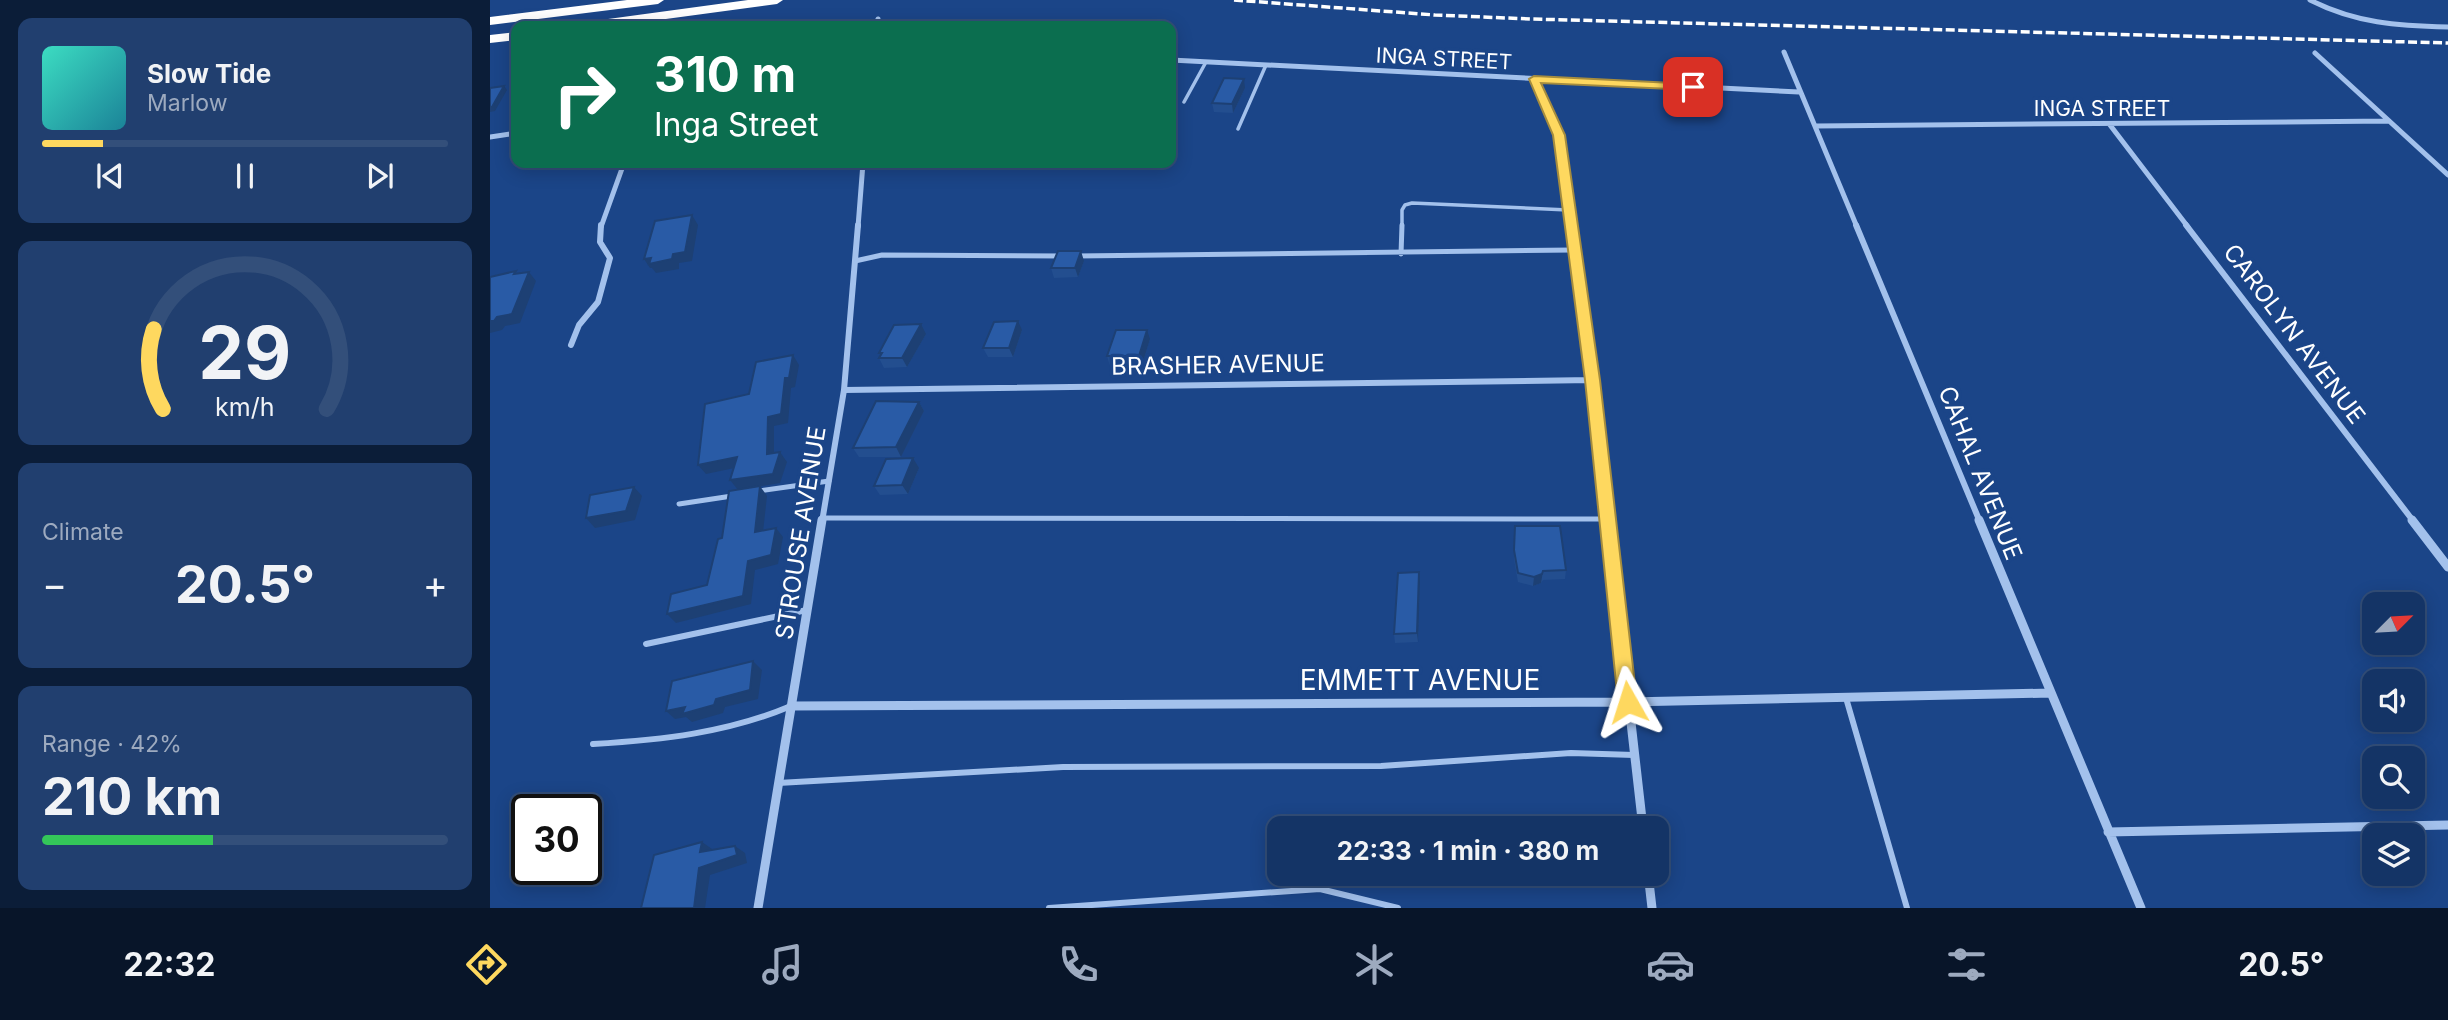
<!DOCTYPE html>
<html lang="en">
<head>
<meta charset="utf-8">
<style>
	:root { --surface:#143466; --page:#213f6f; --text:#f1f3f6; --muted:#9daabf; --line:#334f7a; --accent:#fed85f }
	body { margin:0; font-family:Inter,sans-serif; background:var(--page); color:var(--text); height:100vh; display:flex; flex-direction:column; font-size:26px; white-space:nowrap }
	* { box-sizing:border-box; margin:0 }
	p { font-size:23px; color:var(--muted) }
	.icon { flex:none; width:38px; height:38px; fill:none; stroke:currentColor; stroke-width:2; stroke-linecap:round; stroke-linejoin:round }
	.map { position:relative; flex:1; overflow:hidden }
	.drawer { display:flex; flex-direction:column; gap:18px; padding:18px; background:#0b1d38; width:490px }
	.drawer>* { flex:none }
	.hud { position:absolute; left:21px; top:21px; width:665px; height:147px; border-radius:14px; box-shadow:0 4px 18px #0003,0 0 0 2px var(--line); background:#0b6e4f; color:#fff; overflow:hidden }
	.needle { width:46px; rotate:66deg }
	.fabs { position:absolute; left:1872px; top:592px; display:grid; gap:14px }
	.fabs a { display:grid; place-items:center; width:63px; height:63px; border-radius:14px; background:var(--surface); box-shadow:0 4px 18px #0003,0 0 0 2px var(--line); font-size:35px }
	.speed { position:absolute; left:21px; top:794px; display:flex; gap:14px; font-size:35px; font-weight:700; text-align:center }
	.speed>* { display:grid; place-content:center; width:91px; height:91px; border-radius:50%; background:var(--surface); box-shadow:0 4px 18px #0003,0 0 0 2px var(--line); line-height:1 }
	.speed .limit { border:4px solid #111; border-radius:10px; background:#fff; color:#111 }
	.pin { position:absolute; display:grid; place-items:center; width:60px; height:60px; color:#fff; margin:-30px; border-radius:14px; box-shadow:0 4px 10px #0006 }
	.me { position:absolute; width:77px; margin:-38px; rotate:354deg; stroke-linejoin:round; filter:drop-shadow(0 0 5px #0008) }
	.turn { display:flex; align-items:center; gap:24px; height:147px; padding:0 28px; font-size:32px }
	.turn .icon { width:91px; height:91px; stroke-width:2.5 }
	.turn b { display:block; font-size:49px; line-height:60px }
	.big { font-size:52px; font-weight:700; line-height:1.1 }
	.drawer .card { flex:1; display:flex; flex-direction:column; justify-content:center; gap:10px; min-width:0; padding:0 24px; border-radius:14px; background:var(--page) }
	.drawer .dial { align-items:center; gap:0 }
	.dial svg { height:182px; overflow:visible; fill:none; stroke:var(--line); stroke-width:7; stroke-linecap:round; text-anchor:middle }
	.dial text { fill:var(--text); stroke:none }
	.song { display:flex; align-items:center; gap:21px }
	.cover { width:84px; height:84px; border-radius:10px; background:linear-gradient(135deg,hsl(170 70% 55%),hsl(190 70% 35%)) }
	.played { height:7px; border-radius:4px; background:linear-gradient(90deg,var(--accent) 15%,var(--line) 15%) }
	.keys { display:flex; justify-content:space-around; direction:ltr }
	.heat { display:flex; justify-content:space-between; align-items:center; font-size:38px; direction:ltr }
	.charge { height:10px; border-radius:5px; background:linear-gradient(90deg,#34c759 42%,var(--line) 0) }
	.trip { position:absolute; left:777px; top:816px; width:402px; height:70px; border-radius:14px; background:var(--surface); box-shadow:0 4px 18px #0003,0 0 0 2px var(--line); font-weight:700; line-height:70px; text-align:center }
	.tab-bar { display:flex; height:112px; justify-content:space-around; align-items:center; background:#081529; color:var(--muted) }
	.tab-bar .icon { width:49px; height:49px }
	.tab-bar .active { color:var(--accent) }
	.tab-bar b { font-size:32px; color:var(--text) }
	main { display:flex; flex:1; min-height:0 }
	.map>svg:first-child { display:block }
</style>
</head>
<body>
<main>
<section class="drawer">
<div class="card">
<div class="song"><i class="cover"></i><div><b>Slow Tide</b><p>Marlow</p></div></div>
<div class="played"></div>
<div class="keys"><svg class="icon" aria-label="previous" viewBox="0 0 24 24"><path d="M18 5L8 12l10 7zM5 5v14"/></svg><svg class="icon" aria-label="pause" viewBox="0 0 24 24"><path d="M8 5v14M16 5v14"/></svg><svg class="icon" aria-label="next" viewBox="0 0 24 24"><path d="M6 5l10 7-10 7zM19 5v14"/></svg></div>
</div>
<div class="card dial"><svg viewBox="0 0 100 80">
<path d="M14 69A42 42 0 1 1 86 69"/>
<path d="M14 69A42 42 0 0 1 10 34" stroke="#fed85f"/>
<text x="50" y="56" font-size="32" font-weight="700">29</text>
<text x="50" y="72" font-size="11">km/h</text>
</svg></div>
<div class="card"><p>Climate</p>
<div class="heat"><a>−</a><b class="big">20.5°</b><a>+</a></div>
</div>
<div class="card"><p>Range · 42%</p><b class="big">210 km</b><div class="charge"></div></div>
</section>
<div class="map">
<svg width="1958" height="908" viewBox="0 0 1958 908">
	<rect width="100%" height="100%" fill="#1b4588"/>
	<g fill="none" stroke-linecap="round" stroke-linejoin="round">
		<!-- service-far2 -->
		<path stroke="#a3c1ec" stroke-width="3.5" d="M694 102 716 62
			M748 129 776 65
			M912 227V210L915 205 922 203 1078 210"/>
		<!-- service-far1 -->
		<path stroke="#a3c1ec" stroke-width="5" d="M911 254 912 225
			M586 256 1083 250
			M365 261 392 255 573 256
			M269 491 339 481
			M189 504 242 496
			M333 518 1117 519"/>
		<!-- service -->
		<path stroke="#a3c1ec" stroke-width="6" d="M156 644 317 610
			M1356 698 1417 908
			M103 744C171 740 237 733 301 706
			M288 783 573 767 891 766 1081 753 1144 755
			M559 908 830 889 908 908"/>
		<!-- minor-far2 -->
		<path stroke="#a3c1ec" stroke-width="5" d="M1820 0C1865 23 1908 26 1958 27
			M386 26 388 19
			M1294 52 1367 227
			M1825 53 1958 175
			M681 60 1309 92
			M1044 79 1069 135 1081 227
			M1620 125 1698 227
			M1326 126 1899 121
			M0 137 26 133
			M111 227 134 163
			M368 227 373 163"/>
		<!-- minor-far1 -->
		<path stroke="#a3c1ec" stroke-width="6" d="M1081 225 1118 522
			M1366 225 1490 522
			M1696 225 1924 522
			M81 345 89 325 108 302 120 258 110 242 111 225
			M354 390 1102 380
			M332 522 354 390 368 225"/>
		<!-- minor -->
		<path stroke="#a3c1ec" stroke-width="9" d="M1118 520 1153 828
			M1489 520 1651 908
			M1922 520 1958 567
			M301 706 1138 702 1560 693
			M1618 832 1958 825
			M1158 873 1162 908
			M268 908 332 520"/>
		<!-- motorway -->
		<path fill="#fff" fill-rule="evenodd" d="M137 0H174L168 4 0 25V17Z
			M258 0H293L287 4 124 26H89L96 22Z
			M26 32V40L0 43V35Z"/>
		<!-- rail -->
		<path stroke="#fff" stroke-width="3.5" stroke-dasharray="9 3.5" stroke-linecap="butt" d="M744 0 945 15 1041 19 1958 43"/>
	</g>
	<!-- wall -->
	<path fill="#234e8f" d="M755 88 743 113 724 112 722 103Z
		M594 261 588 277 564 278 561 268Z
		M532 330 523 357H498L493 348Z
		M436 334 417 367 394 368 389 358 391 355 389 353Z
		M660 339 652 365 620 366 617 356Z
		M429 402 434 411 411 457H369L363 448Z
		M429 468 418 494 390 495 384 486Z
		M1025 526 1076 570 1075 579 1053 580 1051 583 1043 586 1028 582 1024 559Z
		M930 581 928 642 905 643 904 634Z"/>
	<!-- shaded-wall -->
	<path fill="#1d4074" d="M754 79 755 88 743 113 742 104Z
		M14 86 17 90 5 111 0 112V107Z
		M202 215 208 225 202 261 189 263V269L166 273 162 268H160L154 259 183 254Z
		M591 251 594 261 588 277 585 268Z
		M39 272 46 281 30 323 15 326 12 330 0 333V321L7 317Z
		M528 321 532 330 523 357 519 348Z
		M431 324 436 334 417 367 412 358Z
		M657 330 660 339 652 365 649 356Z
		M303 355 309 365 305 387 301 388 298 423 284 426V463L277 454 278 417 295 378Z
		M429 402 434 411 411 457 406 447Z
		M290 452 297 462 290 483 248 490 240 480Z
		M247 457 254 466 216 474 208 465Z
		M423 458 429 468 418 494 412 485Z
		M270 486 277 496 272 541 265 532Z
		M144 487 152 496 145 520 105 528 96 518Z
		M286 528 293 537 288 564 265 570 261 604 186 623 177 614 258 561Z
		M1053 571 1051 583 1043 586 1044 577Z
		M929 572 930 581 928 642 927 633Z
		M263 661 272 670 268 699 235 707 233 713 202 722 196 717 185 719 176 711 226 699Z
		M212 842 222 849 210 852Z
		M245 846 255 853 257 863 220 875 215 908H204L209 868Z"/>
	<!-- building -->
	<path fill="#295ba6" stroke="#1d4074" stroke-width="2" d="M734 78 754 79 742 104 722 103Z
		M14 86 2 107H0V88Z
		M202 215 195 252 183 254 182 259 159 264 161 258 154 259 165 221Z
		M568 251H591L585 268H561Z
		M26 271 24 274 39 272 22 314 7 317 4 321H0V277Z
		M528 321 519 348H493L504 322Z
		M431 324 412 358H389L392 353H389L404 325Z
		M626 330H657L649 356H617Z
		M303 355 299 378H295L291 414 278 417 277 454 290 452 283 474 240 480 247 457 208 465 215 404 259 394 266 362Z
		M386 401 429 402 406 447 363 448Z
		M423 458 412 485 384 486 396 459Z
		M270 486 265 532 286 528 281 555 258 561 253 596 177 614 181 594 217 585 228 539 232 538 239 491Z
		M144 487 136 511 96 518 100 495Z
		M1025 526H1070L1076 570 1053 571 1052 574 1044 577 1028 573 1024 550Z
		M929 572 927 633 904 634 908 573Z
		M263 661 260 690 226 699 224 705 192 714 195 707 176 711 182 681Z
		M212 842 210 852 245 846 247 855 209 868 204 908H151L164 855Z"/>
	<!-- route -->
	<path fill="#fed85f" stroke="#a58c3e" stroke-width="2" d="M1044 76 1203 84 1208 87 1203 90 1051 83 1075 135 1110 380 1147 702 1144 708 1138 711 1131 708 1128 702 1095 380 1063 135 1039 79Z"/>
	<g text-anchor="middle" stroke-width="7" stroke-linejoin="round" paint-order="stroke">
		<!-- far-street labels -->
		<g font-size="21" fill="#fff" stroke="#1b4588">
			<text transform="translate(954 59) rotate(3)" y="7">INGA STREET</text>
			<text x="1612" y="116">INGA STREET</text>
		</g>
		<!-- street labels -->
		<g font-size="24" fill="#fff" stroke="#1b4588">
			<text transform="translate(1804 334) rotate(53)" y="8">CAROLYN AVENUE</text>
			<text transform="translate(728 365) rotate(-1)" y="8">BRASHER AVENUE</text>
			<text transform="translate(1490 473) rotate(68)" y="8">CAHAL AVENUE</text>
			<text transform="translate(311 533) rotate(-81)" y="8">STROUSE AVENUE</text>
		</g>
		<!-- near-street labels -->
		<g font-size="28" fill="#fff" stroke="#1b4588">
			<text x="930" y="690">EMMETT AVENUE</text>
		</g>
	</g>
</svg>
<div class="fabs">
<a><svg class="needle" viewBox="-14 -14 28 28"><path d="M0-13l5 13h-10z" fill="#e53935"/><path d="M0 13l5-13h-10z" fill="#9daabf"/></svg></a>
<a><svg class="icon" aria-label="sound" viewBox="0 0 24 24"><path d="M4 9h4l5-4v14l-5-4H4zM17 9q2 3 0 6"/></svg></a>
<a><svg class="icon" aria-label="search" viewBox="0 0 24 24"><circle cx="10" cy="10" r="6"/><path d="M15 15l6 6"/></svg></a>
<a><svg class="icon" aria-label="layers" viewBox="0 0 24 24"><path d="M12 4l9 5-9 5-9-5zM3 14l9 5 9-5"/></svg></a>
</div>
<div class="speed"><div class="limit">30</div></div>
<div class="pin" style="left:1203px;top:87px;background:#d93025"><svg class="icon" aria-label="arrive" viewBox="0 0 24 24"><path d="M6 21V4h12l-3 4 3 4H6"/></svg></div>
<svg class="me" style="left:1138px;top:702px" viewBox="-20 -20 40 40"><path d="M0-17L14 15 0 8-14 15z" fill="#fed85f" stroke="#fff" stroke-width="4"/></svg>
<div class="trip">22:33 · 1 min · 380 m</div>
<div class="hud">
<div class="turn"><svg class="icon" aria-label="right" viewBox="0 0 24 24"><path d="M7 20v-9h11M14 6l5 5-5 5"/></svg><div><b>310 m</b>Inga Street</div></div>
</div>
</div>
</main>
<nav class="tab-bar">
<b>22:32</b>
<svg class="icon active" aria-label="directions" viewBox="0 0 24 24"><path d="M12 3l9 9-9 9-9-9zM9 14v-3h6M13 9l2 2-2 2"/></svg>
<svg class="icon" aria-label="music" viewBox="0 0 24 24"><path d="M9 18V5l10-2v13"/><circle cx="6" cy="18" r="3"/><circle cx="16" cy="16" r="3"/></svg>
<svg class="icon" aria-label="phone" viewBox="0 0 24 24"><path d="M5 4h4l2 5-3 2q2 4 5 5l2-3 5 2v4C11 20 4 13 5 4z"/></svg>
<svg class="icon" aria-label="climate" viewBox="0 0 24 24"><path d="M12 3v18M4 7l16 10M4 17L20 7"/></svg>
<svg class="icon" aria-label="car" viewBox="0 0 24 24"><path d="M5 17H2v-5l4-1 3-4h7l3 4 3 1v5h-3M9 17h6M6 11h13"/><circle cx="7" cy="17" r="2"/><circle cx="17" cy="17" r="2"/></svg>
<svg class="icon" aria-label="filters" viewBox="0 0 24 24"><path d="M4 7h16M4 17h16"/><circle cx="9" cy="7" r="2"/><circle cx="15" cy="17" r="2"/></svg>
<b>20.5°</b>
</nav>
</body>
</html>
